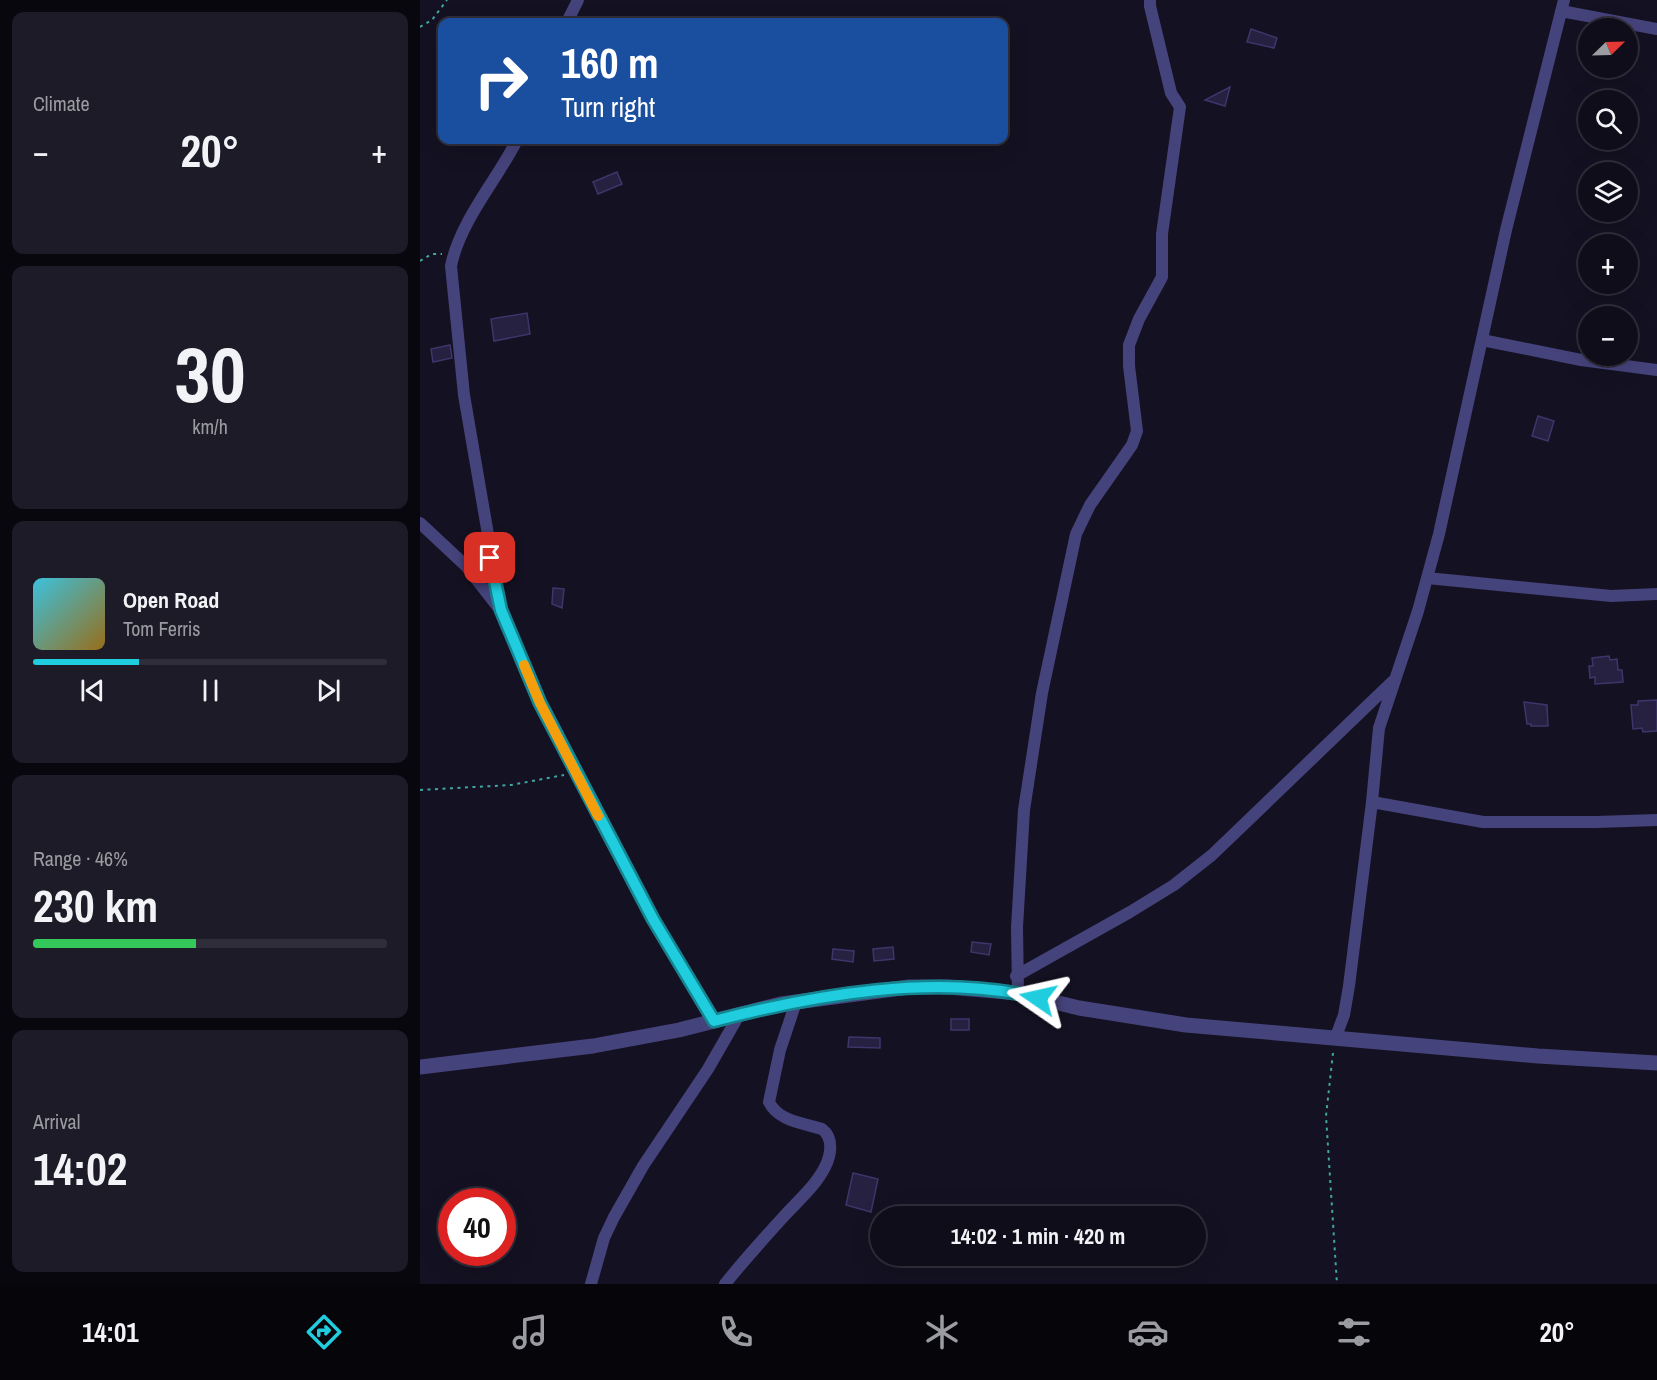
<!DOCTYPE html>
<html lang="en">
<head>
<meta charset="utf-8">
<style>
	:root { --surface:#0f0d1a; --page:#1d1b27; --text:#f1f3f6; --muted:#9b9ca2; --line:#2f2d39; --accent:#1fcddf }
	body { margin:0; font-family:"Archivo Narrow",sans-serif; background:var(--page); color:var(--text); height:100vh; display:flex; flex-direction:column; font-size:22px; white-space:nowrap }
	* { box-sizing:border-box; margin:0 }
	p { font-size:20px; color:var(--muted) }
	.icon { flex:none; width:33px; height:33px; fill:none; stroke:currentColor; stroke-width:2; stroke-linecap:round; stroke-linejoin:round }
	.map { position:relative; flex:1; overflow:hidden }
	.side { display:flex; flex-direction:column; gap:12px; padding:12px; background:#08070e; width:420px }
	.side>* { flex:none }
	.guide { position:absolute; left:18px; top:18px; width:570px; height:126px; border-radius:12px; box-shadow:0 6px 24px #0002,0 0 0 2px var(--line); background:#1a4fa0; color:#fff; overflow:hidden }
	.needle { width:39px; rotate:67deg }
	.buttons { position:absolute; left:1158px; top:18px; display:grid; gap:12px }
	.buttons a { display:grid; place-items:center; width:60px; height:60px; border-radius:50%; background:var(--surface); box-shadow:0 6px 24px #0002,0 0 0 2px var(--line); font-size:30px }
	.speed { position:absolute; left:18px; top:1188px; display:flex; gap:12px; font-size:30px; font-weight:700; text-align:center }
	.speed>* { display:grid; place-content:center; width:78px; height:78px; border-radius:50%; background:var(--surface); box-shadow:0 6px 24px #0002,0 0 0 2px var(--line); line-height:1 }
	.speed .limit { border:9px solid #d22; background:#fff; color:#111 }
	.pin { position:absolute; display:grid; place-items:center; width:51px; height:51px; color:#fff; margin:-26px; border-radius:12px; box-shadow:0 3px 9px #0006 }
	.me { position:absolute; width:66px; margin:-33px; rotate:281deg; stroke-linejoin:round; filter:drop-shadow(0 0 4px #0008) }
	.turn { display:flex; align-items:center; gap:21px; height:126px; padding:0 24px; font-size:27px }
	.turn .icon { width:78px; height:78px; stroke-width:2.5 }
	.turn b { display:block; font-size:42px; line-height:51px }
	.big { font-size:45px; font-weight:700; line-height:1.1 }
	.side .card { flex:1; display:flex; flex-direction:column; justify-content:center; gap:9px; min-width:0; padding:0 21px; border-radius:12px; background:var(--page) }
	.side .dial { align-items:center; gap:0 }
	.dial b { font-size:78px; line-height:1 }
	.song { display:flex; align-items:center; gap:18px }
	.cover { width:72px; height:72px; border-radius:9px; background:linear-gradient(135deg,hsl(190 70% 55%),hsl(40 70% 35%)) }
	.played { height:6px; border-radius:3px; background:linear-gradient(90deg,var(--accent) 30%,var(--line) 30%) }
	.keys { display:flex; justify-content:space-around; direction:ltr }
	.heat { display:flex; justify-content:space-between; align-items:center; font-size:33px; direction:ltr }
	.charge { height:9px; border-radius:4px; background:linear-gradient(90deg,#34c759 46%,var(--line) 0) }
	.trip { position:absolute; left:450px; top:1206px; width:336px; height:60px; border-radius:30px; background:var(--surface); box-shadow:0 6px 24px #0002,0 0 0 2px var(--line); font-weight:700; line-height:60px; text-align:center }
	.tab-bar { display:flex; height:96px; justify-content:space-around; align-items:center; background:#06050a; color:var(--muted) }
	.tab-bar .icon { width:42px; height:42px }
	.tab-bar .selected { color:var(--accent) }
	.tab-bar b { font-size:27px; color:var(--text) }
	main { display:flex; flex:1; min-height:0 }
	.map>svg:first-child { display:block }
</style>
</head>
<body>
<main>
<section class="side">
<div class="card"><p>Climate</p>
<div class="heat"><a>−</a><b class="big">20°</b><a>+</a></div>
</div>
<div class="card dial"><b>30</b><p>km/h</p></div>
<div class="card">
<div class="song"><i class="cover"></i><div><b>Open Road</b><p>Tom Ferris</p></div></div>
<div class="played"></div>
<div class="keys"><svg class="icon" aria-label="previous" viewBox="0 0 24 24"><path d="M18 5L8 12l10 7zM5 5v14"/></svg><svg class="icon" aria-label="pause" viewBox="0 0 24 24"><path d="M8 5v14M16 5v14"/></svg><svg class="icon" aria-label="next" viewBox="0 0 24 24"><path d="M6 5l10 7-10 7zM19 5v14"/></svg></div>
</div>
<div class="card"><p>Range · 46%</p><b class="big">230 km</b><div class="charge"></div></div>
<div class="card"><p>Arrival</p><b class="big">14:02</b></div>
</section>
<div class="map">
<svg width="1237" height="1284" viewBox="0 0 1237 1284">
	<rect width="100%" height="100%" fill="#141122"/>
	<!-- building -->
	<path fill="#262041" stroke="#3f356a" stroke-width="1.5" d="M831 29 857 38 854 48 827 42Z
		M810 87 805 106 785 100Z
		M197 172 202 184 178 194 173 182Z
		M107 313 110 334 74 341 71 319Z
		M30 345 32 358 13 362 11 349Z
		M1118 416 1134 421 1128 441 1112 436Z
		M133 588 144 589 142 608 132 604Z
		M1189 656 1190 660 1197 659 1198 670H1202L1203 682 1175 684V677L1170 678 1169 666H1173L1172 658Z
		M1237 700V731L1223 732 1222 728 1213 729 1211 705H1218V701Z
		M1104 702 1127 705 1128 726H1111V724H1107Z
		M552 942 571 944 569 955 551 952Z
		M473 947 474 959 454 961 453 949Z
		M413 949 434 951 433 962 412 959Z
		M531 1019H549V1030H531Z
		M429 1037 460 1038V1048L428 1047Z
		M433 1173 458 1179 451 1212 426 1205Z"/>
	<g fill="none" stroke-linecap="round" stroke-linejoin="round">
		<!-- path -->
		<path stroke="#3fa6a0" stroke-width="2" stroke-dasharray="3 4.5" stroke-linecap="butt" d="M0 27 12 20 27 0
			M0 261 12 254H22
			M0 790 91 785 144 775
			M913 1053 906 1116 917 1284"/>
		<!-- minor -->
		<path stroke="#45437b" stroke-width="12" d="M1141 11 1237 29
			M147 22 158 0
			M97 140C77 180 40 221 31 266L44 395 81 610 120 703 187 834 233 919 294 1021
			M1062 340 1161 360 1237 370
			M0 523 46 566 78 607
			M1007 578 1191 596 1237 594
			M952 802 1063 822H1176L1237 820
			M596 976 710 912 754 885 792 855 973 681
			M598 993 597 927 604 810 622 693 656 534 670 505 712 445 717 431 709 366V345L719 319 742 277V234L760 107 751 93 730 6V0
			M915 1039 924 1015 929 986 952 802 959 728 998 611 1019 534 1086 230 1144 0
			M171 1284 184 1238 194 1217 223 1166 288 1069 319 1015
			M305 1284C324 1260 345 1237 366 1214 380 1199 396 1185 405 1167 411 1155 414 1138 402 1129 383 1123 358 1121 349 1102L360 1050 376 1002"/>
		<!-- tertiary -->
		<path stroke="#45437b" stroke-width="15" d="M0 1067 173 1046 259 1030 361 1004 489 987H528L598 993 659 1008 766 1025 1118 1056 1237 1063"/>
	</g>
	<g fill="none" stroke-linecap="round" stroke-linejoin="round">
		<defs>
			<path id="route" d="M70 558 81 610 120 703 233 919 294 1021C394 995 517 973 618 998"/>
		</defs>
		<!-- route casing -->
		<use href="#route" stroke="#148591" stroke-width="15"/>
		<!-- route -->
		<use href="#route" stroke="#1fcddf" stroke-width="10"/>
		<!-- slow -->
		<path stroke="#f59e0b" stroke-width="10" d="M104 665 120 703 178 816"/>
	</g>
</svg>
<div class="buttons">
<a><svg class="needle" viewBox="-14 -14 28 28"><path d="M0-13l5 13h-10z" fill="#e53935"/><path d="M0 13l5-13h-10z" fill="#9b9ca2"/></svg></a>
<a><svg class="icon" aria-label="search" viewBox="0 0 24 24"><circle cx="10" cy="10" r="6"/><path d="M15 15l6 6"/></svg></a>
<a><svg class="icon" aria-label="layers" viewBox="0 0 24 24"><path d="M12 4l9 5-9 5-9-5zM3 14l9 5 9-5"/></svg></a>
<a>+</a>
<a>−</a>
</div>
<div class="speed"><div class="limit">40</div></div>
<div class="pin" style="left:70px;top:558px;background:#d93025"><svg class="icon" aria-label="arrive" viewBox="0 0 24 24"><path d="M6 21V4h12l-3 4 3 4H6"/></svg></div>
<svg class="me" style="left:618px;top:998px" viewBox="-20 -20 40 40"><path d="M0-17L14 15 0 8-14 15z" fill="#1fcddf" stroke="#fff" stroke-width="4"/></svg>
<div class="trip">14:02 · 1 min · 420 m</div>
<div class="guide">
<div class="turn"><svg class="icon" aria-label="right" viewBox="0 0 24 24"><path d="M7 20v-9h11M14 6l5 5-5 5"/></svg><div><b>160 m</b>Turn right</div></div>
</div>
</div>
</main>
<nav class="tab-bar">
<b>14:01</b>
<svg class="icon selected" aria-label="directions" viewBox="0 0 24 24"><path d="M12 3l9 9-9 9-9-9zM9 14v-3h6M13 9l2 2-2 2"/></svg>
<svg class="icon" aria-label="music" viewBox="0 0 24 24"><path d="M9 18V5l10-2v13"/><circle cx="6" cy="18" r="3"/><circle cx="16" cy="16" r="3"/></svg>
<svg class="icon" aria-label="phone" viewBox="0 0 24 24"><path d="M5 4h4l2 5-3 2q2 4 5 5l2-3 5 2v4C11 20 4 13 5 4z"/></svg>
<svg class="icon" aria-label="climate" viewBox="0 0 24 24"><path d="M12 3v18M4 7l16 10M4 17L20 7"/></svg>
<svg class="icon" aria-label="car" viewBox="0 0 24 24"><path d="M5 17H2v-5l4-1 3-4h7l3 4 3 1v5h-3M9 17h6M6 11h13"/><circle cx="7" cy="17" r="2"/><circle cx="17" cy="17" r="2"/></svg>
<svg class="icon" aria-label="filters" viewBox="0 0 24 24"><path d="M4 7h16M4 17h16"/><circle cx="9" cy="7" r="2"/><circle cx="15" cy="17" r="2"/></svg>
<b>20°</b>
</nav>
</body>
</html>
